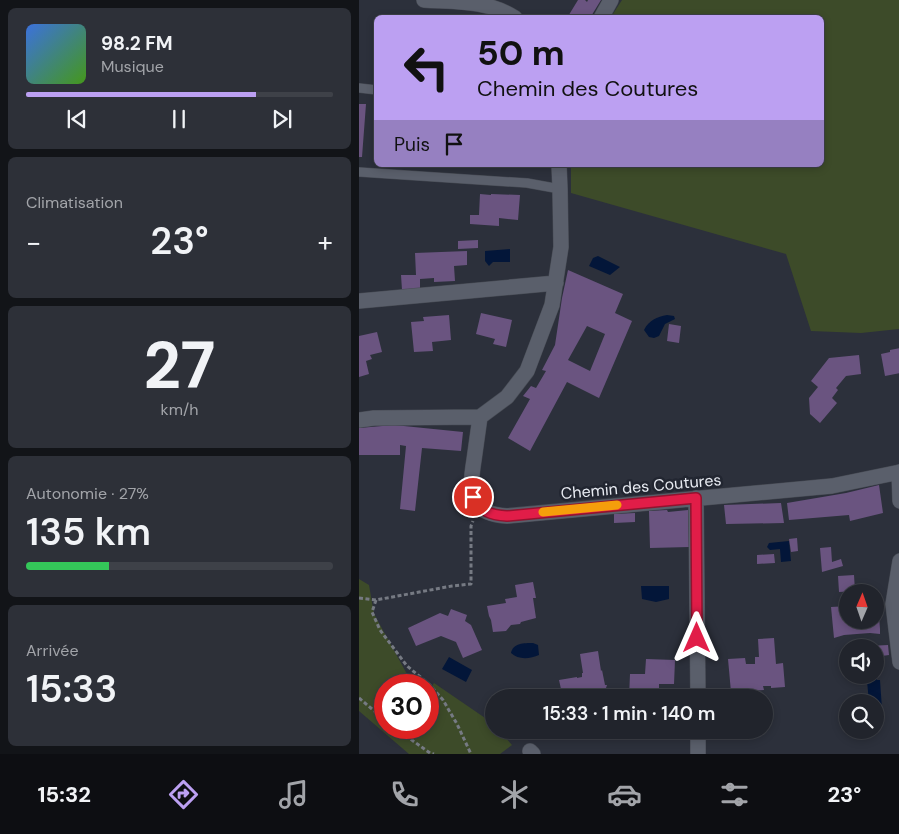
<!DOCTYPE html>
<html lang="fr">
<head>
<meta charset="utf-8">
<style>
	:root { --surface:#21242c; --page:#2d3038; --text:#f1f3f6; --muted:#a2a4a9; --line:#3e4148; --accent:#bca0f2 }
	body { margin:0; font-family:"DM Sans",sans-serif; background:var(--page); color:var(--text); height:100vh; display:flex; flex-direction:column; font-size:19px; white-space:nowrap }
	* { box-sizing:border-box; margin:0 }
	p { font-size:16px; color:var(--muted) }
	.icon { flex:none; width:28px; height:28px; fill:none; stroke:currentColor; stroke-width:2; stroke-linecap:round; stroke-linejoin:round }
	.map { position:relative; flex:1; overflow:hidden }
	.sheet { display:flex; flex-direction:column; gap:8px; padding:8px; background:#121418; width:359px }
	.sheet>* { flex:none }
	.guide { position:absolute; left:15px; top:15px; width:450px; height:152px; border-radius:8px; box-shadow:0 2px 8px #0003,0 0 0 1px var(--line); background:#bca0f2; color:#111; overflow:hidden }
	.needle { width:32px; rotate:2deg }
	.buttons { position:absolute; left:480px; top:584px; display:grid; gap:10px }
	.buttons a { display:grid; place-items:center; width:45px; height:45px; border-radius:50%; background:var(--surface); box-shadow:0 2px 8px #0003,0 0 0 1px var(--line); font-size:25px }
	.speed { position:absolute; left:15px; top:674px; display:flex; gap:10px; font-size:25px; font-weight:700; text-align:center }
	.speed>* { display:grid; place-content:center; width:65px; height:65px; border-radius:50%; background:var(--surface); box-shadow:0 2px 8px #0003,0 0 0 1px var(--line); line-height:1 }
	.speed .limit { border:8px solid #d22; background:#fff; color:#111 }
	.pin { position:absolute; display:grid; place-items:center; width:42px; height:42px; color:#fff; margin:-21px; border:2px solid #fff; border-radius:50%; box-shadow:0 1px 5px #0007 }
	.me { position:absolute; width:55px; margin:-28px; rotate:0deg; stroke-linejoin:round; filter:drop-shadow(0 0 4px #0008) }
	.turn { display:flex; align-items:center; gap:18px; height:105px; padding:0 20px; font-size:22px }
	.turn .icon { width:65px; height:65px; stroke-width:2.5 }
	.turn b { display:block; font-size:35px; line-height:42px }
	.then { display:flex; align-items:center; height:48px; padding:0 20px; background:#0003; gap:10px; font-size:19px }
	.big { font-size:38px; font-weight:600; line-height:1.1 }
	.sheet .widget { flex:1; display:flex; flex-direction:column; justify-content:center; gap:8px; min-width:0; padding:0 18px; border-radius:8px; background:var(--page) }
	.sheet .dial { align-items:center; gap:0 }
	.dial b { font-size:65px; line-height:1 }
	.song { display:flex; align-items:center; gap:15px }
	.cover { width:60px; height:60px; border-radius:8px; background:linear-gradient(135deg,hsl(220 70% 55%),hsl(100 70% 35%)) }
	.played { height:5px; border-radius:2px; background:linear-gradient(90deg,var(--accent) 75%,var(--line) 75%) }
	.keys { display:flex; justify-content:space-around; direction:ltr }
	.heat { display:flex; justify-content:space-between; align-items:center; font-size:28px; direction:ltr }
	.charge { height:8px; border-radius:4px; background:linear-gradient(90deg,#34c759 27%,var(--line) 0) }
	.trip { position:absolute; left:126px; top:689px; width:288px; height:50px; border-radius:25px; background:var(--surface); box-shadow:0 2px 8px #0003,0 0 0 1px var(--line); font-weight:600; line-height:50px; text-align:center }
	.tab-bar { display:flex; height:80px; justify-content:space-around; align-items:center; background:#0d0e12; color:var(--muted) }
	.tab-bar .icon { width:35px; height:35px }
	.tab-bar .on { color:var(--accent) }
	.tab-bar b { font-size:22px; color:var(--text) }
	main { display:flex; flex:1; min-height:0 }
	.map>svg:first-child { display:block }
</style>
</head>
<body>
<main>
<section class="sheet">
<div class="widget">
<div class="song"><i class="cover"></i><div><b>98.2 FM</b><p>Musique</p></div></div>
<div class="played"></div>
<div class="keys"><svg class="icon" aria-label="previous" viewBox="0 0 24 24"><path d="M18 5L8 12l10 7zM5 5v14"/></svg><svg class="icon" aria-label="pause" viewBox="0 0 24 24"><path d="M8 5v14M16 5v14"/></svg><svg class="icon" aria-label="next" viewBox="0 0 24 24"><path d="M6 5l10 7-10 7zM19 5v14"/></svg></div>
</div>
<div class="widget"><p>Climatisation</p>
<div class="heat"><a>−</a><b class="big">23°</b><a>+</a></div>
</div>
<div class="widget dial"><b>27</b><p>km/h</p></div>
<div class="widget"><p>Autonomie · 27%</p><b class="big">135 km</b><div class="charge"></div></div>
<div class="widget"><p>Arrivée</p><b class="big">15:33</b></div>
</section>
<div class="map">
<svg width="541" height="754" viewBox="0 0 541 754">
	<rect width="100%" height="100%" fill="#2c303b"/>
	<!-- green -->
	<path fill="#3d4b29" d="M263 0H540V329L502 333 452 331 427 254 212 193V165H462V18L252 17Z
		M0 579 10 585 15 614 54 685H26V728H69V692L75 683 132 722 135 725V730H140L153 745 141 754H50L0 711Z"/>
	<!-- water -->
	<path fill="#031639" d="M151 249V262H134L130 266 126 261V251Z
		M239 256 261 267 251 275 230 266 234 258Z
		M308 315 315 316 316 319 306 324 300 336 295 338 290 337 285 330C290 320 298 317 308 315Z
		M430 541 432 561 422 562 421 549 411 550 408 547 410 543Z
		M282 586H310V599L297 602 283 599Z
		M174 643 179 645 180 655C171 659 159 660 152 653 154 643 165 643 174 643Z
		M90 657 113 670 107 682 83 669Z
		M514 676 517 677 518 680H521L523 709 516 710V702H510L508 681 511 680 512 678Z"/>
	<!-- building -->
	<path fill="#6a5480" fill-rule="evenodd" d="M219 0H226L228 2 229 0H242L231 18H208Z
		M0 104H7L3 157H0Z
		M121 194 132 195V194L161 195 159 220 140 218V226L111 224V215H120Z
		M119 240V248L99 249V241Z
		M108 251V265L95 266 96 281 75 282V278L61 279V289L43 290 42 275H57L56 253Z
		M209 270 264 294 256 313 273 321 240 398 208 382 171 451 149 438 171 399 164 396 172 386 177 388 187 371 183 370 196 345 203 298ZM228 326 246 334 231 371 209 360Z
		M122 313 153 320 147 347 134 344 136 339 117 334Z
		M90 315 92 340 73 342 74 351 55 352 52 322 65 321 64 317Z
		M310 324 322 326 320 343 308 341Z
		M18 332 23 352 11 355 13 359 7 361 10 374 0 377V336Z
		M541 348V373L526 376 522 354 531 352V350Z
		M500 355 502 374 487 376 477 388 479 390 473 398 478 403 461 423 451 414 450 398 459 387 452 381 470 358Z
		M35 425 104 432 102 451 63 448 56 511 41 509 47 446 41 445V455H0V428Z
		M520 485 524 513 491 521 490 515 430 520 428 503 487 493Z
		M422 503 425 523 367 524 365 505Z
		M308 510 309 512 329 510 330 547 291 548 290 511Z
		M276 513V522L255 523V514Z
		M438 538 439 551 432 552 430 539Z
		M472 547 473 562 482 559 484 566 463 572 461 548Z
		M415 554 416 563 398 564V555Z
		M495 575 496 591 480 592 479 576Z
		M174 582 177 598H174L177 618 162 622 161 624 152 625 147 631 134 632 132 620 130 616 128 606 147 603 146 599 158 597 156 585Z
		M516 604H519L521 629V634L511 633 485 635 475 638 472 607 489 606V620H516Z
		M92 609 108 615 106 621 112 625 123 650 104 658 97 642 82 636 57 646 49 628 81 613 89 616Z
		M415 638 417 664 424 663 426 687 412 688V686H404L405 690 372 692 369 659 386 658 387 664H396V657H400L399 639Z
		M529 645 530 655 516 657V648H510V646Z
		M239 651 242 671 243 670 246 685H248L245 694 248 695 247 698H204L200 680 218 677V678L223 677V673H224L221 654Z
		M287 659 316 660 315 684H300V698H270L271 674H286Z"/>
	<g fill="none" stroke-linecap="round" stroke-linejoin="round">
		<defs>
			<path id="lane" d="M0 88 18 90
				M0 172 168 183 201 189"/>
			<path id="street" d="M65 0C95 2 129 0 156 18
				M242 18 252 0
				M0 301 197 283
				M121 417C119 431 117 446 115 460 110 491 109 514 148 516L473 486 541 472
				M0 420 15 418 121 417 148 397 168 371 193 305 202 247 201 189 200 165
				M540 472 541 501
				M337 498 339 698
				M541 561 534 604 541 662
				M339 730V754
				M171 751 174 754"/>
		</defs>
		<!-- lane casing -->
		<use href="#lane" stroke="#474b54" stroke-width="10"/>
		<!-- street casing -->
		<use href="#street" stroke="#474b54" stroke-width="16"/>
		<!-- path -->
		<path stroke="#767a83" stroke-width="3" stroke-dasharray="4 2.5" stroke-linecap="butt" d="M0 598 17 600 93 586 112 584V526L114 521
			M17 600 13 612 21 630 48 666 71 685 84 700 98 724 112 754
			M0 698 26 720
			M36 728 71 753 75 754"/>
		<!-- lane -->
		<use href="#lane" stroke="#5a5f6b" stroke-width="9"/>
		<!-- street -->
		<use href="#street" stroke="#5a5f6b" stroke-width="15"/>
	</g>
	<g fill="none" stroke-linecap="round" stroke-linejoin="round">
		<defs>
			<path id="route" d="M114 497C123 512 131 515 148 516L337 498 338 638"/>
		</defs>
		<!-- route casing -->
		<use href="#route" stroke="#92132f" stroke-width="12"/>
		<!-- route -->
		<use href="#route" stroke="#e11d48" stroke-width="9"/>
		<!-- slow -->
		<path stroke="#f59e0b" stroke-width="9" d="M184 512 258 505"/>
	</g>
	<g text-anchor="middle" stroke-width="5" stroke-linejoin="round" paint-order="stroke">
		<!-- street labels -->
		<g font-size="16" fill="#e8ebf2" stroke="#222631">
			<text transform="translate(282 486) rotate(-5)" y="6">Chemin des Coutures</text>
		</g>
	</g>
</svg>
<div class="buttons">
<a><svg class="needle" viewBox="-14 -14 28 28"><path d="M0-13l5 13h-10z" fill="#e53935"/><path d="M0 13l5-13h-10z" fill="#a2a4a9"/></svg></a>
<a><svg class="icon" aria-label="sound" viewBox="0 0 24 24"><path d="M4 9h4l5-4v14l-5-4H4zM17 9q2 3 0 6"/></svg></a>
<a><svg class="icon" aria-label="search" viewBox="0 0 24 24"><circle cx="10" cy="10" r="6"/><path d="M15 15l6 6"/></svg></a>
</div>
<div class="speed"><div class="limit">30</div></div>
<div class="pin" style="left:114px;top:497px;background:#d93025"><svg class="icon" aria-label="arrive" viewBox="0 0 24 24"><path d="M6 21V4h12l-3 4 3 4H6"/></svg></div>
<svg class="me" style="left:338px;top:638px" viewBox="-20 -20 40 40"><path d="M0-17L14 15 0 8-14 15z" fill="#e11d48" stroke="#fff" stroke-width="4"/></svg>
<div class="trip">15:33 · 1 min · 140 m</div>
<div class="guide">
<div class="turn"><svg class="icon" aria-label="left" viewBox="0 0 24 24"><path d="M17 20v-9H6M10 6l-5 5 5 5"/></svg><div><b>50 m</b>Chemin des Coutures</div></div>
<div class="then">Puis<svg class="icon" aria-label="arrive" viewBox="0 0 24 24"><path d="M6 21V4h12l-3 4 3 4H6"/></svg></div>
</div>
</div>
</main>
<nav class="tab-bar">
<b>15:32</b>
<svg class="icon on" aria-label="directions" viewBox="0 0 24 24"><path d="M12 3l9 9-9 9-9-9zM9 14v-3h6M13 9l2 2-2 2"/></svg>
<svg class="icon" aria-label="music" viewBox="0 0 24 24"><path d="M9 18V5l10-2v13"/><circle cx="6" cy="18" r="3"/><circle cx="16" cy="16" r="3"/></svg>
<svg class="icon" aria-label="phone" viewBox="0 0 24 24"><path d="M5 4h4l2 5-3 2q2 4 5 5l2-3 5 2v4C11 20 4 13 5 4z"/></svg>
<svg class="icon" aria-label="climate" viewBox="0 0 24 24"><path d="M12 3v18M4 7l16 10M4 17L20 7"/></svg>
<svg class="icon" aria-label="car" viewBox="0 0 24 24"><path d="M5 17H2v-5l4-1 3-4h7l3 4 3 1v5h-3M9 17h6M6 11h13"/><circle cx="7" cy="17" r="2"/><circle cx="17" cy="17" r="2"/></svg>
<svg class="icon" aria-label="filters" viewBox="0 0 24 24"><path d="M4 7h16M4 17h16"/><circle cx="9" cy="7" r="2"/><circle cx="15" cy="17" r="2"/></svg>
<b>23°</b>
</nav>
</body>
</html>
